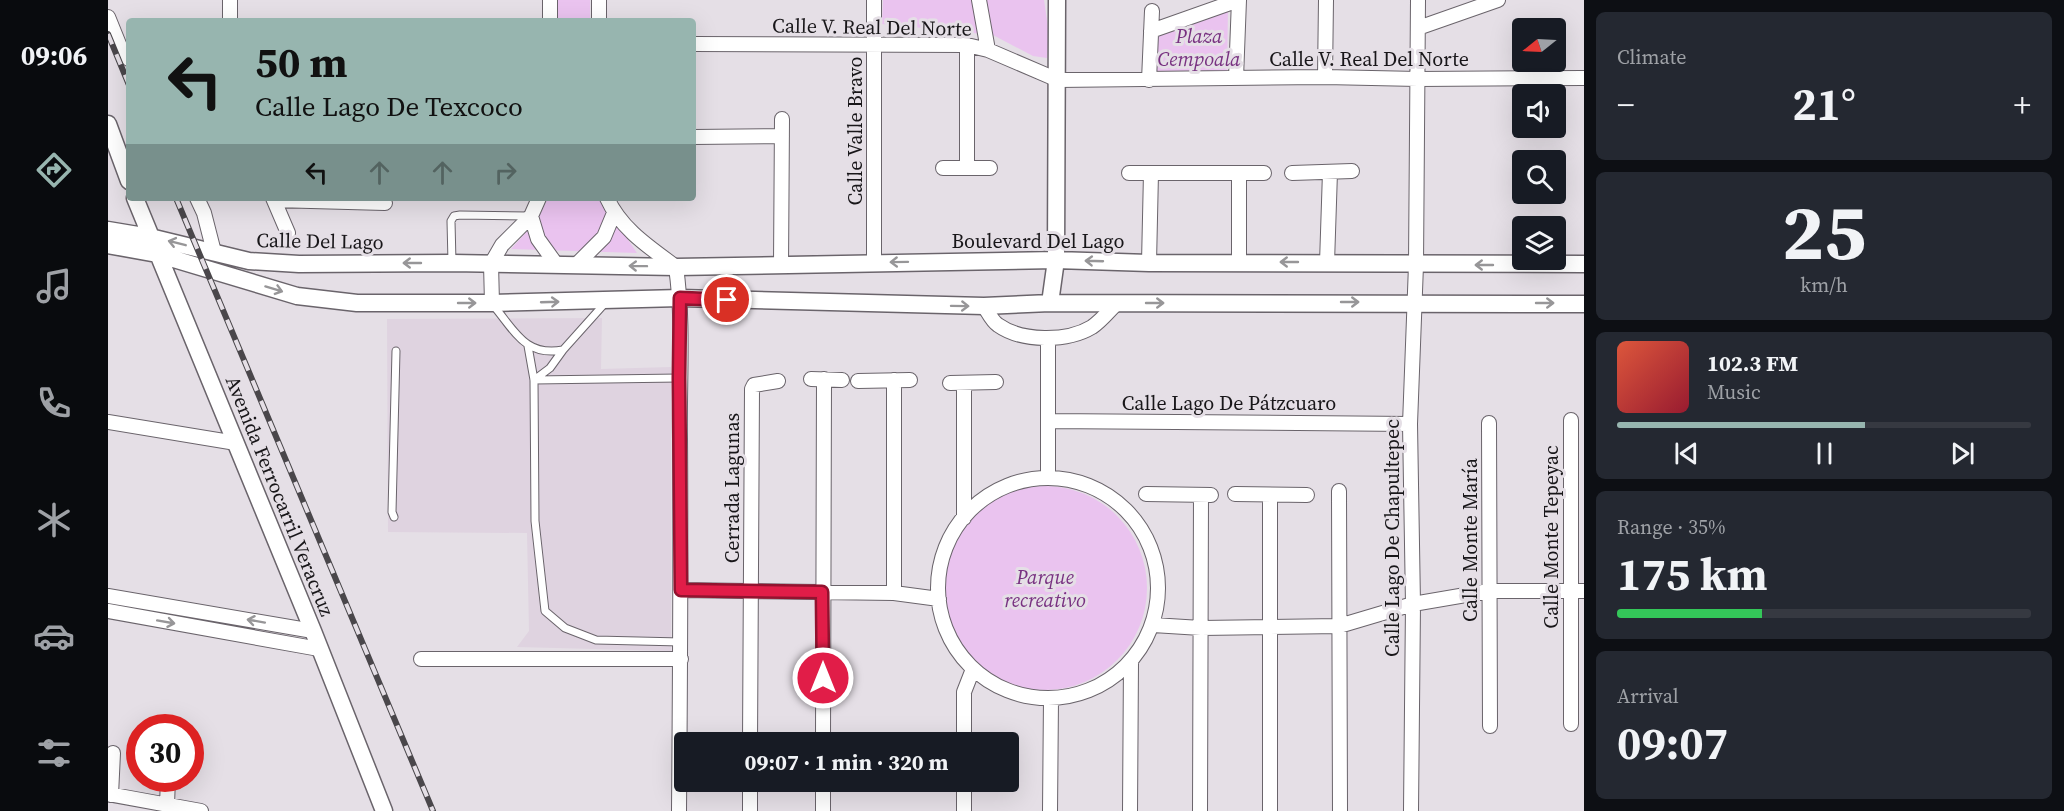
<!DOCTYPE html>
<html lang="en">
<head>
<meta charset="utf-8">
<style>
	:root { --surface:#171b24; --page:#242831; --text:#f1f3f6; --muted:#9ea1a6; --line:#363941; --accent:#97b5af }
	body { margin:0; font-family:"Source Serif 4",serif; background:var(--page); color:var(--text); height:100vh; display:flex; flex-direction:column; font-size:22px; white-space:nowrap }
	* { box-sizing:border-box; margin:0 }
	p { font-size:20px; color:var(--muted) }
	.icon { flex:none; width:33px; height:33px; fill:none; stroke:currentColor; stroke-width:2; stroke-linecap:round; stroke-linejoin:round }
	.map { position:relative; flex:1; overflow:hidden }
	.sheet { display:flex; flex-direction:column; gap:12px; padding:12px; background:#0d0f14; width:480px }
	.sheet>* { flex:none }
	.hud { position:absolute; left:18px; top:18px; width:570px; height:183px; border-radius:6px; box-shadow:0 6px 24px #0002; background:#97b5af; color:#111; overflow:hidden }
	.needle { width:39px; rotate:252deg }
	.controls { position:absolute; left:1404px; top:18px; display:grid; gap:12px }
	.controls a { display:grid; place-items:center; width:54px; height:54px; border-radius:6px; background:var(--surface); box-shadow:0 6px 24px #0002; font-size:30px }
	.speed { position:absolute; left:18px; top:714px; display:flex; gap:12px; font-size:30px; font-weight:700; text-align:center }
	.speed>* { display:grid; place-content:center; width:78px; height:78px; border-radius:50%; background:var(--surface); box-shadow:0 6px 24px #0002; line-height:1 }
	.speed .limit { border:9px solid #d22; background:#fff; color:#111 }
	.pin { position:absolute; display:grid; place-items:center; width:51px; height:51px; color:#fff; margin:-26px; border:3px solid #fff; border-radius:50%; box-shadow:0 2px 6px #0007 }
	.me { position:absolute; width:66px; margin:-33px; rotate:0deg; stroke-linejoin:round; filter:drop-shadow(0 0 4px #0008) }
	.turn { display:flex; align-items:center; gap:21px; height:126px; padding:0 30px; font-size:27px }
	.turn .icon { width:78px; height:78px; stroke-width:2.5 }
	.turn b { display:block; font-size:42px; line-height:51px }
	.lanes { display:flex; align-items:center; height:57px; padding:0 30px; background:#0003; justify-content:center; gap:30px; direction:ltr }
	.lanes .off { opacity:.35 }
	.big { font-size:45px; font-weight:700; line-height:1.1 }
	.sheet .card { flex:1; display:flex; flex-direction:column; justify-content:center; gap:9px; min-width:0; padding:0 21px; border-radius:9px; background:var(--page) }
	.sheet .dial { align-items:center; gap:0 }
	.dial b { font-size:78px; line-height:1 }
	.song { display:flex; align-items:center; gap:18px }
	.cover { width:72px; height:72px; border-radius:9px; background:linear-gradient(135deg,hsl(10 70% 55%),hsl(350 70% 35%)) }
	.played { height:6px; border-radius:3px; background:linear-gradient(90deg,var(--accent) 60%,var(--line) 60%) }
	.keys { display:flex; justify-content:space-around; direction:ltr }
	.heat { display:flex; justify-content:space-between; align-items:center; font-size:33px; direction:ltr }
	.charge { height:9px; border-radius:4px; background:linear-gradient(90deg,#34c759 35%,var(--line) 0) }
	.trip { position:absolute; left:566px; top:732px; width:345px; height:60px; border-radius:6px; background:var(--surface); box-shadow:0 6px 24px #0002; font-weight:700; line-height:60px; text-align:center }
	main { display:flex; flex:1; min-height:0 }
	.menu { display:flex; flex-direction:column; width:108px; justify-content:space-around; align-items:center; background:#090b0e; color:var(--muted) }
	.menu .icon { width:42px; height:42px }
	.menu .current { color:var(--accent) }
	.menu b { font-size:27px; color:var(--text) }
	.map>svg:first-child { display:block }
</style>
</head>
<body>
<main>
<nav class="menu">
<b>09:06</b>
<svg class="icon current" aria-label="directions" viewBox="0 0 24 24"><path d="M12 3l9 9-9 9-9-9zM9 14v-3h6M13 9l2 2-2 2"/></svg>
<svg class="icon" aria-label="music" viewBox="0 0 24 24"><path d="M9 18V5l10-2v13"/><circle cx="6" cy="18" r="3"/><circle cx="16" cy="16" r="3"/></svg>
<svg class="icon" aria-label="phone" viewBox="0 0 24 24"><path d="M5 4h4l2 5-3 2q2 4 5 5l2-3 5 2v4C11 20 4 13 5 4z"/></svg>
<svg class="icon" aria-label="climate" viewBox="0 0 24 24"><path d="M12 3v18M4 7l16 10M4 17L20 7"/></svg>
<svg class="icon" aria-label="car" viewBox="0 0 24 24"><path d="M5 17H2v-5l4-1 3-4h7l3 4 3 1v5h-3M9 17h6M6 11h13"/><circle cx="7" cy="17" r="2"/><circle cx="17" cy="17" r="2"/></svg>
<svg class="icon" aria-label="filters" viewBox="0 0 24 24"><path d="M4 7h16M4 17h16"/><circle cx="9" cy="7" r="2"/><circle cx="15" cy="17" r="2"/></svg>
</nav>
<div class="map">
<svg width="1476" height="811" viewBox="0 0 1476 811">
	<rect width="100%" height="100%" fill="#e5dfe6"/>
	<!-- built -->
	<path fill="#dfd3e0" d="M494 318 493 369 563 367V651L409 647 421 631 419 533 280 532 279 319Z"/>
	<!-- green -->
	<path fill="#eac3ef" d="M448 0H482V21H448Z
		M775 0H936L941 34 939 58 925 56 885 35 774 24Z
		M1120 6 1119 76 1045 77 1046 33Z
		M440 198H492L529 253 403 249 430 219Z
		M835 588a102 102 0 1 1 204 0a102 102 0 1 1-204 0Z"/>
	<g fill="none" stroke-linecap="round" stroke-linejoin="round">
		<defs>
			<path id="service" d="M344 262 343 221 346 216 352 215 420 216
				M385 305C407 331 417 357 455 350L498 302
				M420 346 426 380 427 521 437 611 457 628 488 640 573 642
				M426 380 571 378
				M426 380 442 368 455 350
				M286 517 284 512 288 351"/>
			<path id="minor" d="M122 0V21
				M442 0V21
				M766 0V262
				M871 0 880 50
				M0 17 15 54 21 59
				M491 21V0
				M1310 28 1390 0
				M1043 31 1131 0
				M585 44 859 45 880 50 950 80 1217 77 1310 79 1476 78
				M1217 77 1218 0
				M1128 78 1131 0
				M1041 80 1044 11
				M585 137 674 136
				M859 167V45
				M835 168H882
				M1021 173H1156
				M1131 173V262
				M1184 173 1244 171
				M89 198 96 213 106 252
				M165 198 180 233
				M499 198C513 229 541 247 568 267 576 323 571 382 572 439 573 563 572 687 571 811
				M166 200 277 203
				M423 216 430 239 448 264
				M1041 263 1043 173
				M1219 263 1222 172
				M468 265 496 237 506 213
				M673 265 674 119
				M384 303 383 264 394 245 423 216 431 198
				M876 306C880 312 884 321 890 325 914 342 959 342 984 327 993 321 1001 311 1008 304
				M703 379 734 380
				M786 380V593
				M750 381 802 380
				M842 383 888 382
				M856 383V518
				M1463 420V724
				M940 421 1302 424
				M0 422 128 443
				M1381 423 1382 726
				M940 478V338
				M830 588a110 110 0 1 1 220 0a110 110 0 1 1-220 0Z
				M1231 491 1232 811
				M1038 494 1103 495
				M1127 494 1199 495
				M1162 495V811
				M573 590 786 593 831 599
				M0 596 205 631
				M0 611 211 649
				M1045 625 1093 628 1231 626 1305 604 1381 591H1476
				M313 659H573
				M642 742 644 389 646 385 670 381
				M715 742 716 379
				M856 742V692L865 669
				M715 782V811
				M856 782V811
				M0 794 93 811
				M3 795 5 753
				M59 805 60 778
				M642 811V782
				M942 811 943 699
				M1022 811 1023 662
				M1092 811 1093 495
				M1303 811 1305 604 1302 424 1308 265 1310 0"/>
			<path id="tertiary" d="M0 124 21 181
				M27 198 205 631 276 811
				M0 230 42 237 141 261 191 264 344 263 568 267 948 260 1041 263 1476 264
				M0 245 49 254 189 296 249 303H384L572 298 876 306 942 303 1476 304
				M942 303 948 260 949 0"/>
		</defs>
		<!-- service casing -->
		<use href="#service" stroke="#6a646b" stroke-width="9"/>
		<!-- minor casing -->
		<use href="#minor" stroke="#6a646b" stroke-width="16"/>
		<!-- tertiary casing -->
		<use href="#tertiary" stroke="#6a646b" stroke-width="19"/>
		<!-- service -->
		<use href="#service" stroke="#fff" stroke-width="7"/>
		<!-- minor -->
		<use href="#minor" stroke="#fff" stroke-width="14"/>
		<!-- tertiary -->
		<use href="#tertiary" stroke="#fff" stroke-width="16"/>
		<defs>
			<path id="rail" d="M0 34 21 85
				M68 198 325 811"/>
		</defs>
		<!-- rail casing -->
		<use href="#rail" stroke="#4a474b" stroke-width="6"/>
		<!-- rail -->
		<use href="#rail" stroke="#e5dfe6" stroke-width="4" stroke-dasharray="11" stroke-linecap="butt"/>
	</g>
	<!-- one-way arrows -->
	<defs><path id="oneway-shaft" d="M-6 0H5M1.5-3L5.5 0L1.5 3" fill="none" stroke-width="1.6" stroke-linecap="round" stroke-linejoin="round" transform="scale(1.5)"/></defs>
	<g stroke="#979698">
		<use href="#oneway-shaft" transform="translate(69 243) rotate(-166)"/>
		<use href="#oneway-shaft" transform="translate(986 261) rotate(-178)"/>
		<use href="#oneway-shaft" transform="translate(791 262) rotate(179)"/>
		<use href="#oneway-shaft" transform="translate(1181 262) rotate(-180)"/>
		<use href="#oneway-shaft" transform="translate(304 263) rotate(180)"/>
		<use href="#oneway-shaft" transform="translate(1376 265) rotate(180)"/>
		<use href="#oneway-shaft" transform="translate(530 266) rotate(-179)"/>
		<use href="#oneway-shaft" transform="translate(166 289) rotate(17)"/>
		<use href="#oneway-shaft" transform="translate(442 302) rotate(-2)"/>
		<use href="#oneway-shaft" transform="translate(1242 302)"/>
		<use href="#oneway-shaft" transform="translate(359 303)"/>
		<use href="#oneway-shaft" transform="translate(1047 303)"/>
		<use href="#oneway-shaft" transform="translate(1437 303)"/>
		<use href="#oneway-shaft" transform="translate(852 306) rotate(1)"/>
		<use href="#oneway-shaft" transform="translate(148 621) rotate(-170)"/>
		<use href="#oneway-shaft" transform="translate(58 622) rotate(10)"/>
	</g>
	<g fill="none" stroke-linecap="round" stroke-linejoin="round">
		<defs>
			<path id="route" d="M619 300 572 298 571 378 573 590 714 592 715 678"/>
		</defs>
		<!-- route casing -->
		<use href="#route" stroke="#92132f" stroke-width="15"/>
		<!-- route -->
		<use href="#route" stroke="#e11d48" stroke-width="10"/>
	</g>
	<g text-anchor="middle" stroke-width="6" stroke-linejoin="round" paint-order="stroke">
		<!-- street labels -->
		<g font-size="20" fill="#181619" stroke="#e5dfe6">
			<text transform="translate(764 27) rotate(1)" y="7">Calle V. Real Del Norte</text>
			<text x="1261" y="66">Calle V. Real Del Norte</text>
			<text transform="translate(747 131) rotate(-90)" y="7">Calle Valle Bravo</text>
			<text transform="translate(212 241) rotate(1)" y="7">Calle Del Lago</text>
			<text x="930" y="248">Boulevard Del Lago</text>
			<text x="1121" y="410">Calle Lago De Pátzcuaro</text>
			<text transform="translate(624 488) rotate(-90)" y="7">Cerrada Lagunas</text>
			<text transform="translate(172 496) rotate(68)" y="7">Avenida Ferrocarril Veracruz</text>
			<text transform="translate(1443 537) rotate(-90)" y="7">Calle Monte Tepeyac</text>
			<text transform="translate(1284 538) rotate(-90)" y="7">Calle Lago De Chapultepec</text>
			<text transform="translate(1362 540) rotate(-90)" y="7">Calle Monte María</text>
		</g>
		<!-- park labels -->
		<g font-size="20" font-style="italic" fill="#783181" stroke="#e5dfe6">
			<text x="1091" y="43">Plaza<tspan x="1091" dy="23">Cempoala</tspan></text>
			<text x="937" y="584">Parque<tspan x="937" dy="23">recreativo</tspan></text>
		</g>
	</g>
</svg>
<div class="controls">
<a><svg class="needle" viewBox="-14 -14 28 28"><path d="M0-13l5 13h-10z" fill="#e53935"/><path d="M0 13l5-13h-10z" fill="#9ea1a6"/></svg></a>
<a><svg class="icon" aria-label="sound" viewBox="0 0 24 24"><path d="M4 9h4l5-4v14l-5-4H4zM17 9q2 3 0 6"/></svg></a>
<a><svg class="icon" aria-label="search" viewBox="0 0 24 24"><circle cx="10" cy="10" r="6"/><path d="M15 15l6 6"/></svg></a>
<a><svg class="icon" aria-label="layers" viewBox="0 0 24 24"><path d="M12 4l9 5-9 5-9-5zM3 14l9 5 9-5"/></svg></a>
</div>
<div class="speed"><div class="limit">30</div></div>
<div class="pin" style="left:619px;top:300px;background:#d93025"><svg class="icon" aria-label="arrive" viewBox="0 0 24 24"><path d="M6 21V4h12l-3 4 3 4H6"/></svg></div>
<svg class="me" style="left:715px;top:678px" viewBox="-20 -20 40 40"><circle r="17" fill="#e11d48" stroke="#fff" stroke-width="3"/><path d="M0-11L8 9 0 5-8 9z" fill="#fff"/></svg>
<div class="trip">09:07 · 1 min · 320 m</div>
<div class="hud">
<div class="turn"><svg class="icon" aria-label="left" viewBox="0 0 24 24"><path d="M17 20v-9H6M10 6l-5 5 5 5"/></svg><div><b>50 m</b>Calle Lago De Texcoco</div></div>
<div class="lanes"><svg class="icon" aria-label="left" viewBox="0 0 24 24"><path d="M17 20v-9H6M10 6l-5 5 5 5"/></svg><svg class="icon off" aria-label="ahead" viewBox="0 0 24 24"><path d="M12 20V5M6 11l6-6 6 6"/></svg><svg class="icon off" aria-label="ahead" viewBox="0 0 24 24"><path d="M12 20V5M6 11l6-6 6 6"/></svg><svg class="icon off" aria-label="right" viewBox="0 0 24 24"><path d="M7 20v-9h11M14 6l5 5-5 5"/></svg></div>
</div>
</div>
<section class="sheet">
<div class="card"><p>Climate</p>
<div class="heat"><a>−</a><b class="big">21°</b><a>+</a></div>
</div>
<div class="card dial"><b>25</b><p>km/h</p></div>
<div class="card">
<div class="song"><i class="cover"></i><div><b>102.3 FM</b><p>Music</p></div></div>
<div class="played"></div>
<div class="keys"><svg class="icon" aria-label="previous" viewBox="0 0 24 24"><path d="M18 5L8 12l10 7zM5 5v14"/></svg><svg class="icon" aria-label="pause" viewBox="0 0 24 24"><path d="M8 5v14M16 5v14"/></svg><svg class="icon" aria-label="next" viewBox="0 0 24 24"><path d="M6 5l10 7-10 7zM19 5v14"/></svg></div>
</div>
<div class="card"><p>Range · 35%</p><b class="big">175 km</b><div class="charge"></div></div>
<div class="card"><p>Arrival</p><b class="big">09:07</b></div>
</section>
</main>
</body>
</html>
